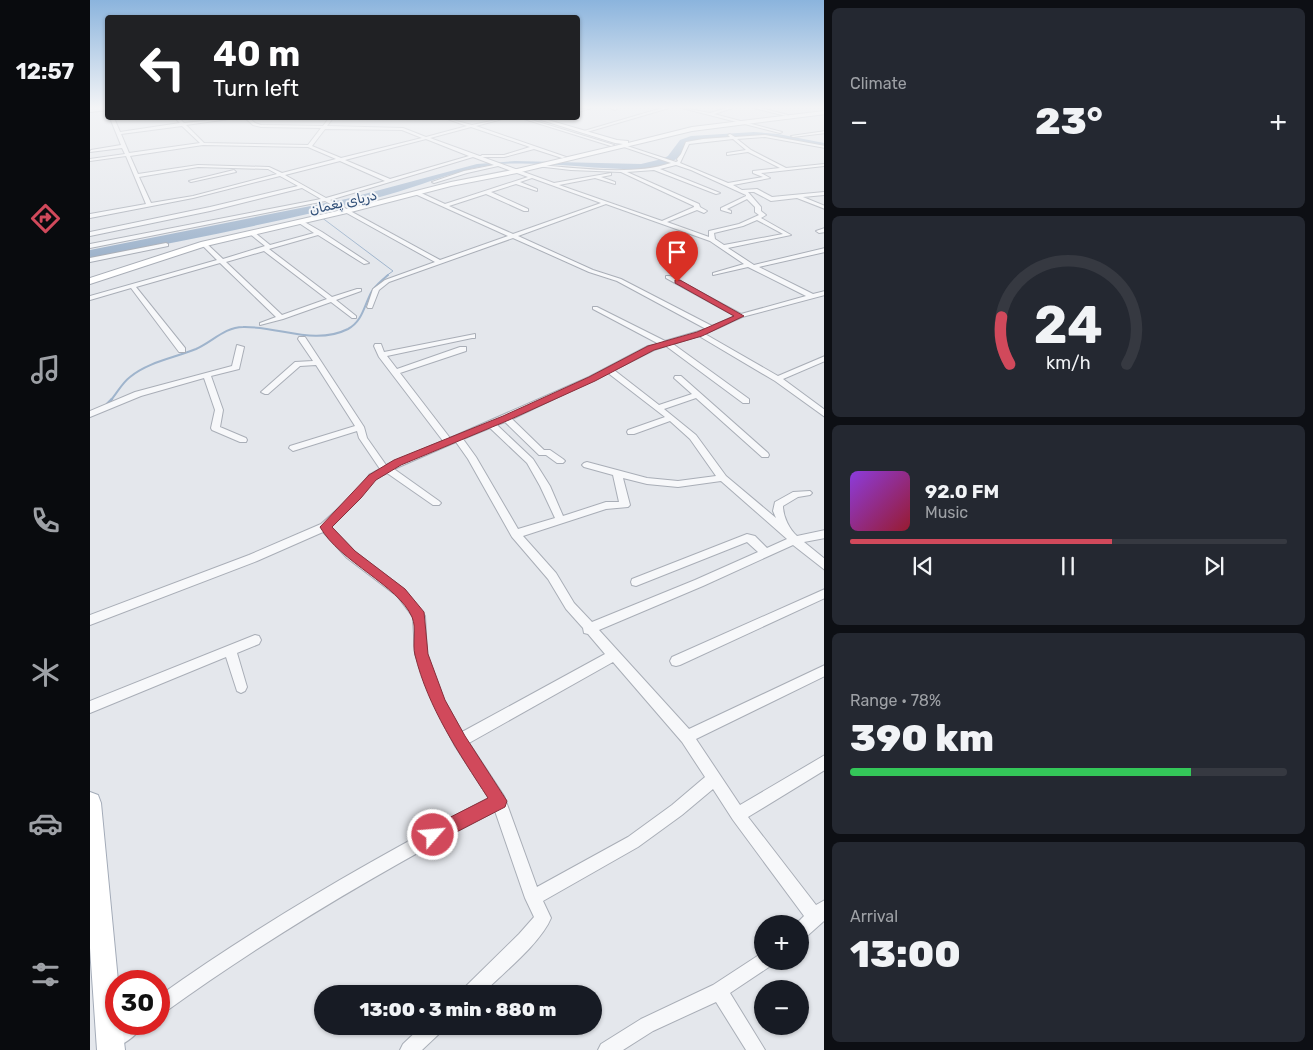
<!DOCTYPE html>
<html lang="en">
<head>
<meta charset="utf-8">
<style>
	:root { --surface:#171b24; --page:#242831; --text:#f1f3f6; --muted:#9ea1a6; --line:#363941; --accent:#d1495b }
	body { margin:0; font-family:Rubik,Cairo,sans-serif; background:var(--page); color:var(--text); height:100vh; display:flex; flex-direction:column; font-size:19px; white-space:nowrap }
	* { box-sizing:border-box; margin:0 }
	p { font-size:16px; color:var(--muted) }
	.icon { flex:none; width:28px; height:28px; fill:none; stroke:currentColor; stroke-width:2; stroke-linecap:round; stroke-linejoin:round }
	.map { position:relative; flex:1; overflow:hidden }
	.drawer { display:flex; flex-direction:column; gap:8px; padding:8px; background:#0d0f14; width:489px }
	.drawer>* { flex:none }
	.guide { position:absolute; left:15px; top:15px; width:475px; height:105px; border-radius:5px; box-shadow:0 1px 4px #0004; background:#202124; color:#fff; overflow:hidden }
	.fabs { position:absolute; left:664px; top:915px; display:grid; gap:10px }
	.fabs a { display:grid; place-items:center; width:55px; height:55px; border-radius:50%; background:var(--surface); box-shadow:0 1px 4px #0004; font-size:25px }
	.speed { position:absolute; left:15px; top:970px; display:flex; gap:10px; font-size:25px; font-weight:700; text-align:center }
	.speed>* { display:grid; place-content:center; width:65px; height:65px; border-radius:50%; background:var(--surface); box-shadow:0 1px 4px #0004; line-height:1 }
	.speed .limit { border:8px solid #d22; background:#fff; color:#111 }
	.pin { position:absolute; display:grid; place-items:center; width:42px; height:42px; color:#fff; margin:-51px -21px; border-radius:50% 50% 50% 0; rotate:-45deg; box-shadow:0 0 5px #0007 }
	.pin .icon { rotate:45deg }
	.me { position:absolute; width:55px; margin:-28px; rotate:63deg; stroke-linejoin:round; filter:drop-shadow(0 0 4px #0008) }
	.turn { display:flex; align-items:center; gap:18px; height:105px; padding:0 25px; font-size:22px }
	.turn .icon { width:65px; height:65px; stroke-width:2.5 }
	.turn b { display:block; font-size:35px; line-height:42px }
	.big { font-size:38px; font-weight:800; line-height:1.1 }
	.drawer .tile { flex:1; display:flex; flex-direction:column; justify-content:center; gap:8px; min-width:0; padding:0 18px; border-radius:8px; background:var(--page) }
	.drawer .dial { align-items:center; gap:0 }
	.dial svg { height:130px; overflow:visible; fill:none; stroke:var(--line); stroke-width:7; stroke-linecap:round; text-anchor:middle }
	.dial text { fill:var(--text); stroke:none }
	.song { display:flex; align-items:center; gap:15px }
	.cover { width:60px; height:60px; border-radius:8px; background:linear-gradient(135deg,hsl(270 70% 55%),hsl(350 70% 35%)) }
	.played { height:5px; border-radius:2px; background:linear-gradient(90deg,var(--accent) 60%,var(--line) 60%) }
	.keys { display:flex; justify-content:space-around; direction:ltr }
	.heat { display:flex; justify-content:space-between; align-items:center; font-size:28px; direction:ltr }
	.charge { height:8px; border-radius:4px; background:linear-gradient(90deg,#34c759 78%,var(--line) 0) }
	.trip { position:absolute; left:224px; top:985px; width:288px; height:50px; border-radius:25px; background:var(--surface); box-shadow:0 1px 4px #0004; font-weight:800; line-height:50px; text-align:center }
	main { display:flex; flex:1; min-height:0 }
	.tabs { display:flex; flex-direction:column; width:90px; justify-content:space-around; align-items:center; background:#090b0e; color:var(--muted) }
	.tabs .icon { width:35px; height:35px }
	.tabs .current { color:var(--accent) }
	.tabs b { font-size:22px; color:var(--text) }
	.map>svg:first-child { display:block }
</style>
</head>
<body>
<main>
<nav class="tabs">
<b>12:57</b>
<svg class="icon current" aria-label="directions" viewBox="0 0 24 24"><path d="M12 3l9 9-9 9-9-9zM9 14v-3h6M13 9l2 2-2 2"/></svg>
<svg class="icon" aria-label="music" viewBox="0 0 24 24"><path d="M9 18V5l10-2v13"/><circle cx="6" cy="18" r="3"/><circle cx="16" cy="16" r="3"/></svg>
<svg class="icon" aria-label="phone" viewBox="0 0 24 24"><path d="M5 4h4l2 5-3 2q2 4 5 5l2-3 5 2v4C11 20 4 13 5 4z"/></svg>
<svg class="icon" aria-label="climate" viewBox="0 0 24 24"><path d="M12 3v18M4 7l16 10M4 17L20 7"/></svg>
<svg class="icon" aria-label="car" viewBox="0 0 24 24"><path d="M5 17H2v-5l4-1 3-4h7l3 4 3 1v5h-3M9 17h6M6 11h13"/><circle cx="7" cy="17" r="2"/><circle cx="17" cy="17" r="2"/></svg>
<svg class="icon" aria-label="filters" viewBox="0 0 24 24"><path d="M4 7h16M4 17h16"/><circle cx="9" cy="7" r="2"/><circle cx="15" cy="17" r="2"/></svg>
</nav>
<div class="map">
<svg width="735" height="1050" viewBox="0 0 735 1050">
	<rect width="100%" height="100%" fill="#e4e7ec"/>
	<!-- water -->
	<path fill="#9fb4cc" d="M664 132 688 134 734 143V146L674 135 612 139 596 143C593 163 573 165 555 169 507 170 458 161 410 164 368 168 327 188 286 198 191 221 96 241 0 258V250L256 199 387 164 425 161 551 164 572 159 578 156 590 140 601 136Z"/>
	<g fill="none" stroke-linecap="round" stroke-linejoin="round">
		<!-- stream-far2 -->
		<path stroke="#9fb4cc" stroke-width="1" d="M223 211 303 271 296 276"/>
		<!-- stream-far1 -->
		<path stroke="#9fb4cc" stroke-width="2" d="M21 400C27 393 32 383 40 377 58 362 84 358 106 349 122 342 135 327 153 327 189 326 224 346 258 329 273 321 274 305 282 291 286 285 292 280 298 275"/>
		<!-- stream -->
		<path stroke="#9fb4cc" stroke-width="2.5" d="M17 404 22 399"/>
		<defs>
			<path id="minor" d="M495 108H502L488 112V110Z
				M520 108H526L527 109 525 110Z
				M572 108H579L497 132 494 131Z
				M592 108 620 113 637 108H643L624 114 692 132 690 133Z
				M664 108H671L698 115 696 116Z
				M20 118H24L30 132 90 123 85 118H89L94 123 141 118 139 119 96 125 114 143 218 145 231 128 171 127 163 125 155 118H159L165 123 171 125 233 126 239 118H243L237 126 313 128 336 137 377 126 355 118 382 125 416 118 386 126 476 157 472 158 444 149 414 157H390L392 155H414L440 147 381 127 340 138 464 183 521 173V175L511 177 525 182V184L505 178 469 185 572 221 604 207V206L531 172 481 170 446 166 448 165C489 168 542 176 581 163L531 146 534 145 586 162 588 161 587 159 591 154 596 142 613 139 640 137 638 135 640 134 645 137 675 135 735 146V148L675 137 647 139 661 150 696 168 735 164V166L671 173 680 178 643 185 652 190 667 189 682 197 735 192V195L713 197 735 206V209L707 198 681 201 664 192H658L671 207V211L676 215 671 218 701 235 638 248 664 265 735 248V252L669 267 723 294 735 291V295L652 317 615 334 688 376 735 356V361L693 379 735 410V417L685 381 609 336 583 344 659 399V403H653L576 346 564 350 524 370 569 405 602 394 584 378 585 376H591L678 453 679 455 678 457H672L606 398 574 409 606 435 636 476 686 518 683 511 685 502 703 492 720 491 722 493 720 495 708 497 693 506C693 516 699 529 707 536L735 530V538L714 542 735 559V570L703 545 613 586 509 630 599 729 735 665V676L606 739 650 805 735 755V770L658 817 726 905 735 900V920L716 937 710 939V924H706L714 916 643 820 623 789 592 815 548 847 453 901 461 918C451 943 412 974 392 994H372L374 988 429 934 444 917 435 898 405 811C291 871 180 936 75 1012L69 1015V996C174 921 285 858 399 798L365 746 343 703 325 654 323 617 307 596 257 558 233 532 167 561 0 625V615L159 555 231 524 264 494 279 475 290 469 269 438 267 431 203 451 199 448 200 446 265 426 226 365 210 366 178 394H175L171 392 205 362 223 361 208 339 209 337H215L274 427 277 438 296 465 353 441 289 357 284 346 285 344H291L294 352 385 334V338H382L297 356 307 369 370 347H376V351L310 373 360 438 499 377 558 346 569 344 503 309V307H507L575 341 616 329 527 281 499 272 423 238 299 282 289 290 282 308H278L277 307 283 289 295 280 345 262 235 201 0 248V244L231 199 212 188 120 211 0 236V232L120 207 208 186 190 176 103 198 0 218V214L56 204 36 156 0 161V159L35 154 32 148 0 152 1 150 31 145ZM92 126 110 143 39 153 31 134ZM235 129 312 130 332 138 251 158 222 146ZM336 139 379 156 300 179 255 160ZM643 139 656 150 637 153V155L658 152 690 168 663 171V173L673 177 638 183 590 163 599 144ZM113 145 218 147 246 159 192 173 179 167 108 165 48 174 40 156ZM383 157 404 165 374 171 342 182 344 183 377 173 408 166 438 177 355 204 329 192H325V194L418 236 350 260 240 200ZM250 161 295 181 236 198 195 175ZM586 165 601 170 656 195V196L631 208V210L641 213V211L637 209 657 199 665 207V212L669 215 649 224 619 231V237L577 222 607 210 614 213 617 211 610 207 609 204 537 172 564 170 626 194 630 193 570 169ZM108 167 178 169 187 174 103 196 61 203 49 177ZM442 178 511 203 423 234 359 206 396 194 434 211H438V209L401 192 426 184 447 191V189L430 182ZM516 204 620 241 654 264 623 273V275L658 267 716 296 651 314 580 276H576V278L645 316 622 326 531 279 503 270 428 236ZM667 220 693 234 634 245 625 239 624 233 653 226ZM518 373 575 417 538 430 537 432 538 434H544L580 421 600 439 626 476 588 481 557 478 497 462 494 463 492 465 494 467 523 475 529 502H516L473 516 460 486 443 459 407 425 415 422 449 455H456L467 463H473L475 461 473 459 460 450H454L422 419ZM400 428 437 463 450 486 465 518 428 529 386 457 373 439ZM366 442 378 459 422 537 458 579 476 609 493 628 494 633 498 634 515 654 372 732 354 700 337 654 335 616 333 613 315 590 265 552 241 527 270 498 285 479 297 473 343 505H349L351 503 349 501 304 469ZM533 478 557 484 588 487 631 481 697 539 677 548 665 536 657 534 542 579 541 582 542 585 546 586 657 542 668 552 605 580 502 622 484 603 466 573 433 536 516 509 538 507 540 505ZM523 662 592 742 615 777 582 805 538 837 447 887 414 796 379 743Z
				M431 118H435L524 145 521 146Z
				M459 118H465L457 120 455 119Z
				M735 131V133L703 137 701 136Z
				M144 170 146 172 101 182 99 181Z
				M211 220 232 232 279 263 274 264 228 235 179 249 242 297 267 289H271V291L246 300 266 316V318H262L241 302 193 319 170 325V323L186 317 130 263 46 287 95 348V352H89L41 288 0 300V296L127 260 112 245V243H116L133 259 175 246 160 234V232H164L180 245 224 233 209 223 208 222ZM174 251 237 299 192 315 136 262Z
				M735 228V232L729 233 726 231Z
				M76 243 78 244V246L0 262V258Z
				M147 345 154 347 149 369 121 376 133 410 130 427 156 438 157 440 156 442H150L122 430 121 428 125 410 114 378 51 396 0 417V411L45 392 142 366Z
				M735 589V598L590 665 586 666 582 665 580 661 582 657Z
				M165 635 169 636 171 640 169 644 147 653 157 687 155 691 151 693 147 691 136 657 0 713V701Z
				M672 953V961H681L679 967 640 993 675 1050H656L626 1002 563 1031 533 1050H508L511 1044 551 1019 623 985Z
				M30 1024H53C48 1035 34 1044 23 1049L17 1046 14 1040 17 1034Z
				M332 1026H354L351 1032 332 1050H310L313 1044Z"/>
			<path id="secondary" d="M735 111V114L602 131 427 173 361 186 257 213 116 246 0 284V278L111 242 256 209 361 182 427 169 533 144 525 143 445 118H451L527 140 538 141V143L602 127Z"/>
			<path id="primary" d="M0 792 8 795 11 803 28 981H26V1024H32L35 1050H7L0 948Z"/>
			<path id="trunk" d="M0 108H18V110L0 112Z"/>
		</defs>
		<!-- minor casing -->
		<use href="#minor" stroke="#a9aeb7" stroke-width="2"/>
		<!-- secondary casing -->
		<use href="#secondary" stroke="#a9aeb7" stroke-width="2"/>
		<!-- primary casing -->
		<use href="#primary" stroke="#a3abb8" stroke-width="2"/>
		<!-- trunk casing -->
		<use href="#trunk" stroke="#8b94a3" stroke-width="2"/>
		<!-- minor -->
		<use href="#minor" fill="#f7f8fa" fill-rule="evenodd"/>
		<!-- secondary -->
		<use href="#secondary" fill="#fff" fill-rule="evenodd"/>
		<!-- primary -->
		<use href="#primary" fill="#fff" fill-rule="evenodd"/>
		<!-- trunk -->
		<use href="#trunk" fill="#fff" fill-rule="evenodd"/>
	</g>
	<!-- sky -->
	<linearGradient id="sky" x2="0" y2="1"><stop stop-color="#8bb4dd"/><stop offset="0.42" stop-color="#f3f4f6"/><stop offset="1" stop-color="#f3f4f6" stop-opacity="0"/></linearGradient>
	<rect width="735" height="255" fill="url(#sky)"/>
	<!-- route -->
	<path fill="#d1495b" stroke="#882f3b" d="M585 280H590L654 316 612 336 564 350 505 381 419 420 311 465 286 480 271 498 242 527 265 551 315 589 334 612 338 654 355 700 375 736 417 801 415 807 349 841 343 844 337 841 334 835 337 829 398 798C369 753 338 708 325 655 322 644 327 628 322 617 308 585 250 562 230 527L279 475 304 460 413 416 499 377 558 346 607 332 644 316 585 283Z"/>
	<g text-anchor="middle" stroke-width="4" stroke-linejoin="round" paint-order="stroke">
		<!-- far-water labels -->
		<g font-size="14" font-style="italic" fill="#34527a" stroke="#f4f6f9">
			<text transform="translate(253 202) rotate(-13)" y="5">دریای پغمان</text>
		</g>
	</g>
</svg>
<div class="fabs">
<a>+</a>
<a>−</a>
</div>
<div class="speed"><div class="limit">30</div></div>
<div class="pin" style="left:587px;top:282px;background:#d93025"><svg class="icon" aria-label="arrive" viewBox="0 0 24 24"><path d="M6 21V4h12l-3 4 3 4H6"/></svg></div>
<svg class="me" style="left:343px;top:835px" viewBox="-20 -20 40 40"><circle r="17" fill="#d1495b" stroke="#fff" stroke-width="3"/><path d="M0-11L8 9 0 5-8 9z" fill="#fff"/></svg>
<div class="trip">13:00 · 3 min · 880 m</div>
<div class="guide">
<div class="turn"><svg class="icon" aria-label="left" viewBox="0 0 24 24"><path d="M17 20v-9H6M10 6l-5 5 5 5"/></svg><div><b>40 m</b>Turn left</div></div>
</div>
</div>
<section class="drawer">
<div class="tile"><p>Climate</p>
<div class="heat"><a>−</a><b class="big">23°</b><a>+</a></div>
</div>
<div class="tile dial"><svg viewBox="0 0 100 80">
<path d="M14 69A42 42 0 1 1 86 69"/>
<path d="M14 69A42 42 0 0 1 9 40" stroke="#d1495b"/>
<text x="50" y="56" font-size="32" font-weight="700">24</text>
<text x="50" y="72" font-size="11">km/h</text>
</svg></div>
<div class="tile">
<div class="song"><i class="cover"></i><div><b>92.0 FM</b><p>Music</p></div></div>
<div class="played"></div>
<div class="keys"><svg class="icon" aria-label="previous" viewBox="0 0 24 24"><path d="M18 5L8 12l10 7zM5 5v14"/></svg><svg class="icon" aria-label="pause" viewBox="0 0 24 24"><path d="M8 5v14M16 5v14"/></svg><svg class="icon" aria-label="next" viewBox="0 0 24 24"><path d="M6 5l10 7-10 7zM19 5v14"/></svg></div>
</div>
<div class="tile"><p>Range · 78%</p><b class="big">390 km</b><div class="charge"></div></div>
<div class="tile"><p>Arrival</p><b class="big">13:00</b></div>
</section>
</main>
</body>
</html>
